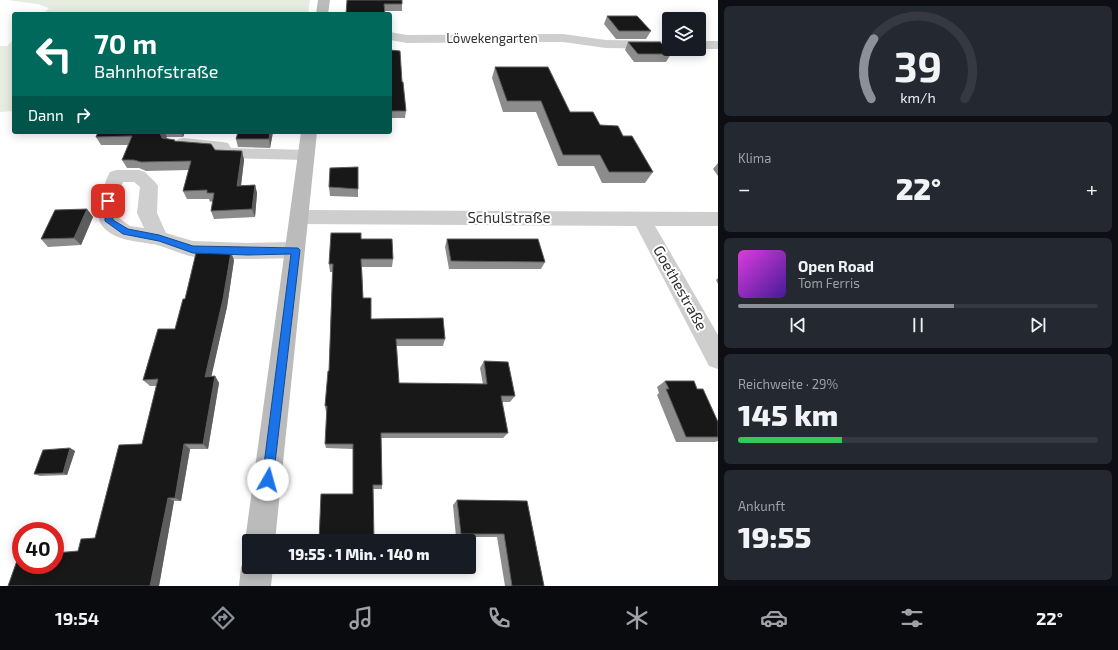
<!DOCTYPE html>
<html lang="de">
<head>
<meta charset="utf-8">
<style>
	:root { --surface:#171b24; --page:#242831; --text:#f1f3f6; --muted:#9ea1a6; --line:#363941; --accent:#8c9099 }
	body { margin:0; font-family:"Exo 2",sans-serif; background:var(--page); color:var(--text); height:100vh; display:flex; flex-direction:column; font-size:15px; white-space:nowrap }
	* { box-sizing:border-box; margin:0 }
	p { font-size:13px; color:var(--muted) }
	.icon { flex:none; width:22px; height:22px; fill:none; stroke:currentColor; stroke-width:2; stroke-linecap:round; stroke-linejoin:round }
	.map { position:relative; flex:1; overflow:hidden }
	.panel { display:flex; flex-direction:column; gap:6px; padding:6px; background:#0d0f14; width:400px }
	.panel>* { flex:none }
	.guide { position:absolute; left:12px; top:12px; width:380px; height:122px; border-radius:4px; box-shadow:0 2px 10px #0003; background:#00695c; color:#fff; overflow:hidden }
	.fabs { position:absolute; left:662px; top:12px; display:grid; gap:8px }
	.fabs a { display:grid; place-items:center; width:44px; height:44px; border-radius:4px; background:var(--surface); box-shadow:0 2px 10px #0003; font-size:20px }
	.speed { position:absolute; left:12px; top:522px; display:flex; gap:8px; font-size:20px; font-weight:700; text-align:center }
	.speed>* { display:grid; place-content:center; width:52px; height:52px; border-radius:50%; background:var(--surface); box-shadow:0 2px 10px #0003; line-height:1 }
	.speed .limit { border:6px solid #d22; background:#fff; color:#111 }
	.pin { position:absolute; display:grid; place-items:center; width:34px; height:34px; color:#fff; margin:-17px; border-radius:8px; box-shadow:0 2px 6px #0006 }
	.me { position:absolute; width:44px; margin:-22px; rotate:7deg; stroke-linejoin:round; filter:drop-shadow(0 0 3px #0008) }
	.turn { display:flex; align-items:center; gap:14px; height:84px; padding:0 16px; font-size:18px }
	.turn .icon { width:52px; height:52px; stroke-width:2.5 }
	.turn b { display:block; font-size:28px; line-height:34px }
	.then { display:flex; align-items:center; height:38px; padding:0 16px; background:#0003; gap:8px; font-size:15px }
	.big { font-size:30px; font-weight:800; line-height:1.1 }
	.panel .card { flex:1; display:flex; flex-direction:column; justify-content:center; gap:6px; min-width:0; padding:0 14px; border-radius:6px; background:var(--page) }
	.panel .dial { align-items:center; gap:0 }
	.dial svg { height:104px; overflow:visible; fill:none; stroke:var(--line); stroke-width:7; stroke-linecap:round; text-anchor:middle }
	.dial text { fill:var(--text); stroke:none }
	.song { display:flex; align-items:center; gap:12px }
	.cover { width:48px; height:48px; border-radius:6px; background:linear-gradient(135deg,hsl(300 70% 55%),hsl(260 70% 35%)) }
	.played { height:4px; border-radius:2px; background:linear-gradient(90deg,var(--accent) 60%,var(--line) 60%) }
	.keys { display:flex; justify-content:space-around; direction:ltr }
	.heat { display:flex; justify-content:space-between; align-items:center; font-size:22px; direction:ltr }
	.charge { height:6px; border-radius:3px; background:linear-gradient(90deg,#34c759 29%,var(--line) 0) }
	.trip { position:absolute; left:242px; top:534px; width:234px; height:40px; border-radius:4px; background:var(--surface); box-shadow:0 2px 10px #0003; font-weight:800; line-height:40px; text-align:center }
	.tabs { display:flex; height:64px; justify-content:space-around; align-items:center; background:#090b0e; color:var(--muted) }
	.tabs .icon { width:28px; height:28px }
	.tabs .current { color:var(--accent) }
	.tabs b { font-size:18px; color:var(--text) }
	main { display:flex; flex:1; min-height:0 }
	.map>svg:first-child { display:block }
</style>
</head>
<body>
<main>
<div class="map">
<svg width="718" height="586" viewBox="0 0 718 586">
	<rect width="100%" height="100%" fill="#fff"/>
	<!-- green -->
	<path fill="#e6ede0" d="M7 0H310L308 14H43L49 8 37 4Z
		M14 39V111L0 112V46H7Z"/>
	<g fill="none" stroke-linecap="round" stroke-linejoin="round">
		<!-- street -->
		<path fill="#cecece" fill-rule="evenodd" d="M390 32 407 35 563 34 606 40 669 41V49L606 48 563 42 407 43 390 40Z
			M699 41H718V49H699Z
			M184 138 222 142 228 143 231 148 306 150 312 151 315 155 312 159 306 160 224 158 218 157 215 151 178 147 176 143 178 139Z
			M116 170H139L145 172 155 182 158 186 157 213 166 233 193 241 248 243 295 242 302 244 305 250 302 256 295 258C262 259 228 260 195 257 182 255 169 248 157 245 139 241 113 242 101 224 94 214 104 182 110 172ZM123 182H134L140 187 137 213 144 228 130 226 119 218 118 201Z
			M300 210 718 212V226H655L718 335V369L709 366 636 226 300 224 293 222 290 217 293 212Z"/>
		<!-- secondary -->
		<path fill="#bbb" fill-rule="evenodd" d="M318 0H330L328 14H316Z
			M301 132H317L275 541H249V552L245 541Z
			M249 554V567H273L271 586H239L241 567 246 556Z"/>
	</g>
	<!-- wall -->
	<path fill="#8c8c8c" d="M347 0 402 4V11H384Z
		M607 16 651 31 646 39H616L604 24Z
		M628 42 671 54 666 62H634L625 50Z
		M390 50 402 82 406 111 405 118H390Z
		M495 67 570 112 623 136 653 172 645 183H602L594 166H558L536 112H503L492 78Z
		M98 132H185L183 137H167L165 138 176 141 215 150 242 151 244 160 241 185H255L257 193 255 217 214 219 211 211 213 201 210 202 209 199H187L183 191 189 170 146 171 139 168H127L122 160 128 145H101L96 137Z
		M238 132H273L270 148 238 147 236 139Z
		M718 163V176L713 169Z
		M358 167V197L330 196 329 187Z
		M87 209 93 217 81 245 48 247 41 239Z
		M361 239 393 259 392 267H362L363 298 371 319 445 339 443 346H396L399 383 483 384 480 368 484 361 515 396 510 402H502L508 433 503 438H381L382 485V489H373L353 494V449L326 448 325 444 327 412H326L325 406 329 371 332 272H330L329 264Z
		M447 239 545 262 541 269H449L445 247Z
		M234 260 227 307 211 376H215L219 383 208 449H190L181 501H174L159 586H8L78 551 95 538 142 444 157 386H150L143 380 175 329 185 299Z
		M718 278V284L716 280Z
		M665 381 697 389 718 422V441L715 442H676L657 395 659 393 657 387Z
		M70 448 75 451 67 475 40 476 34 474Z
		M457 500 527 501 544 586H505L497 537H456L453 505Z
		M318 569H374V570L319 569Z"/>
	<!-- shaded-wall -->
	<path fill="#5d5d5d" d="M160 132H165L167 137 164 141 160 133Z
		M181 132H185L183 137Z
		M270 132H273L270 148 269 139Z
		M242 151 244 160 240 194 237 186Z
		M255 185 257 193 255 217 252 209Z
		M87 209 93 217 81 245 74 238Z
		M231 252 234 260 227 307 210 383 205 377Z
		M215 376 219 383 208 449 203 444Z
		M184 444 190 449 181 501 175 498Z
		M70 448 75 451 67 475 63 473Z
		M168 498 174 501 159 586H150Z"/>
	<!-- building -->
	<path fill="#181818" stroke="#5d5d5d" d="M347 0H402V4H384L385 14H346Z
		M607 16H637L651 31H619Z
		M628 42H660L671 54H638Z
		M390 50 400 51 402 82H403L406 111H390Z
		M495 67H548L570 112H593L600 125 618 126 623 136H632L653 172H609L600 155H563L541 101H507Z
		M98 132H160V133L162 138 175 140 174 141 211 144 215 150 242 151 237 186 255 185 252 209 211 211 214 193H207V190L183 191 191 161 141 162 134 160H122L132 136 96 137Z
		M238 132H270L269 139H236Z
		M358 167V189L329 187 330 168Z
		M87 209 74 238 41 239 55 210Z
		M331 233H361V239H392L393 259H361L363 298H371V319L443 318 445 339H396L399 383 487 384 484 361 508 362 515 396H501L508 433H381L382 485H373L374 541H319L321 494H353V444H325L327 406H325L328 371H329L333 264H329Z
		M447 239H538L545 262 451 261Z
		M231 252 223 299 205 377 215 376 203 444H184L175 498H168L150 586H8L19 555H21V565H55V553L78 551 81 539 95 538 119 445 142 444 158 379 143 380 158 329H175L183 299H185L196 253Z
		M665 381H694L697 389H703L718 422V437H686L666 389H669Z
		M70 448 63 473 34 474 43 450Z
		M457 500 527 501 544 586H512L504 534H461Z
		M318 567H374V569H318Z"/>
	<!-- route -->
	<path fill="#1a73e8" stroke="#114b97" d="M108 198 112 201 113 220 128 229 159 235 193 246 298 248 300 250 273 480 272 484 268 486 263 484 262 480 291 254 248 255 193 253 159 241 123 234 105 221V201Z"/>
	<g text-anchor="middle" stroke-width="4" stroke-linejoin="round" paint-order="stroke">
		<!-- far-street labels -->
		<g font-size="13" fill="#313131" stroke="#fff">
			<text x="492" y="43">Löwekengarten</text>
		</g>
		<!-- street labels -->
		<g font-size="15" fill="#313131" stroke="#fff">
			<text x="509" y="223">Schulstraße</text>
			<text transform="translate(680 288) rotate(61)" y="5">Goethestraße</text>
		</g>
	</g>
</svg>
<div class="fabs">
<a><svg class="icon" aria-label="layers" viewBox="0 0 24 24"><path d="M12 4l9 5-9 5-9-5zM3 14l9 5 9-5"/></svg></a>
</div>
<div class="speed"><div class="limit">40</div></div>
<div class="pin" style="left:108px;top:201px;background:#d93025"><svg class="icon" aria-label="arrive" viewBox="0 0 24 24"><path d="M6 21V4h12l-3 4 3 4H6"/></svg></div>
<svg class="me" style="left:268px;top:480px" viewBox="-20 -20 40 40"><circle r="19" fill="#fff"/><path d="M0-13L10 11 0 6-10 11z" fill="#1a73e8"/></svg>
<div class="trip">19:55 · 1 Min. · 140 m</div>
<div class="guide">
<div class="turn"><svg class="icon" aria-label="left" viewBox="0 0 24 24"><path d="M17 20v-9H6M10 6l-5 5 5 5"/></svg><div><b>70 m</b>Bahnhofstraße</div></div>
<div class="then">Dann<svg class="icon" aria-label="right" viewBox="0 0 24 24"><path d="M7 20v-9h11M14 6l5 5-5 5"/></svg></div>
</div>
</div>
<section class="panel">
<div class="card dial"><svg viewBox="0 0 100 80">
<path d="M14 69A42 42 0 1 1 86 69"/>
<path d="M14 69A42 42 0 0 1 16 23" stroke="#8c9099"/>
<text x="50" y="56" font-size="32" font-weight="700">39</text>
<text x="50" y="72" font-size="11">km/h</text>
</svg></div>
<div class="card"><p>Klima</p>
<div class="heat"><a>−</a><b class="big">22°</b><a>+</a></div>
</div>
<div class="card">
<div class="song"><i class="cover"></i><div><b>Open Road</b><p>Tom Ferris</p></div></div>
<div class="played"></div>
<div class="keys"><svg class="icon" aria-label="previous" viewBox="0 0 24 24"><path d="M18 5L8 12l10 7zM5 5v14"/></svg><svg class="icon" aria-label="pause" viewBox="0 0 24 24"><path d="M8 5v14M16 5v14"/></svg><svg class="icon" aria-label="next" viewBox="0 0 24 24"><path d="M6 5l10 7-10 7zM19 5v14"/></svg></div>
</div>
<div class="card"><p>Reichweite · 29%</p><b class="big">145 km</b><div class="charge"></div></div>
<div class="card"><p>Ankunft</p><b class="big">19:55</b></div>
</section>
</main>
<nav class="tabs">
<b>19:54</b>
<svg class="icon current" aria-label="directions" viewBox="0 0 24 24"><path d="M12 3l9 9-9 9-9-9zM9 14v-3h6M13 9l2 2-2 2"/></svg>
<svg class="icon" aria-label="music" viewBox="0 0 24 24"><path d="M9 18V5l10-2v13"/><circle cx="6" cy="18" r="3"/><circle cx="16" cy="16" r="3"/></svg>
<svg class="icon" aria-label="phone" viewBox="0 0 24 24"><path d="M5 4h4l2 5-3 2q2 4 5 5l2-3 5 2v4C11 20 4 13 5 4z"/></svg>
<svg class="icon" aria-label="climate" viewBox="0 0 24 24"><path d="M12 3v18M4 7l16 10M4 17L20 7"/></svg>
<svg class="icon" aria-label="car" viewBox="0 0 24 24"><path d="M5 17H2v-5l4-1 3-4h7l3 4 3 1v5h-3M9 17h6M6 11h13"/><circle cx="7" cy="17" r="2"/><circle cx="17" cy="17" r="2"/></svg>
<svg class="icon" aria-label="filters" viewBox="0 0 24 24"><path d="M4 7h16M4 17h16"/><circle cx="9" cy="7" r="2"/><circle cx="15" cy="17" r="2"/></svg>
<b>22°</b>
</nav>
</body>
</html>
